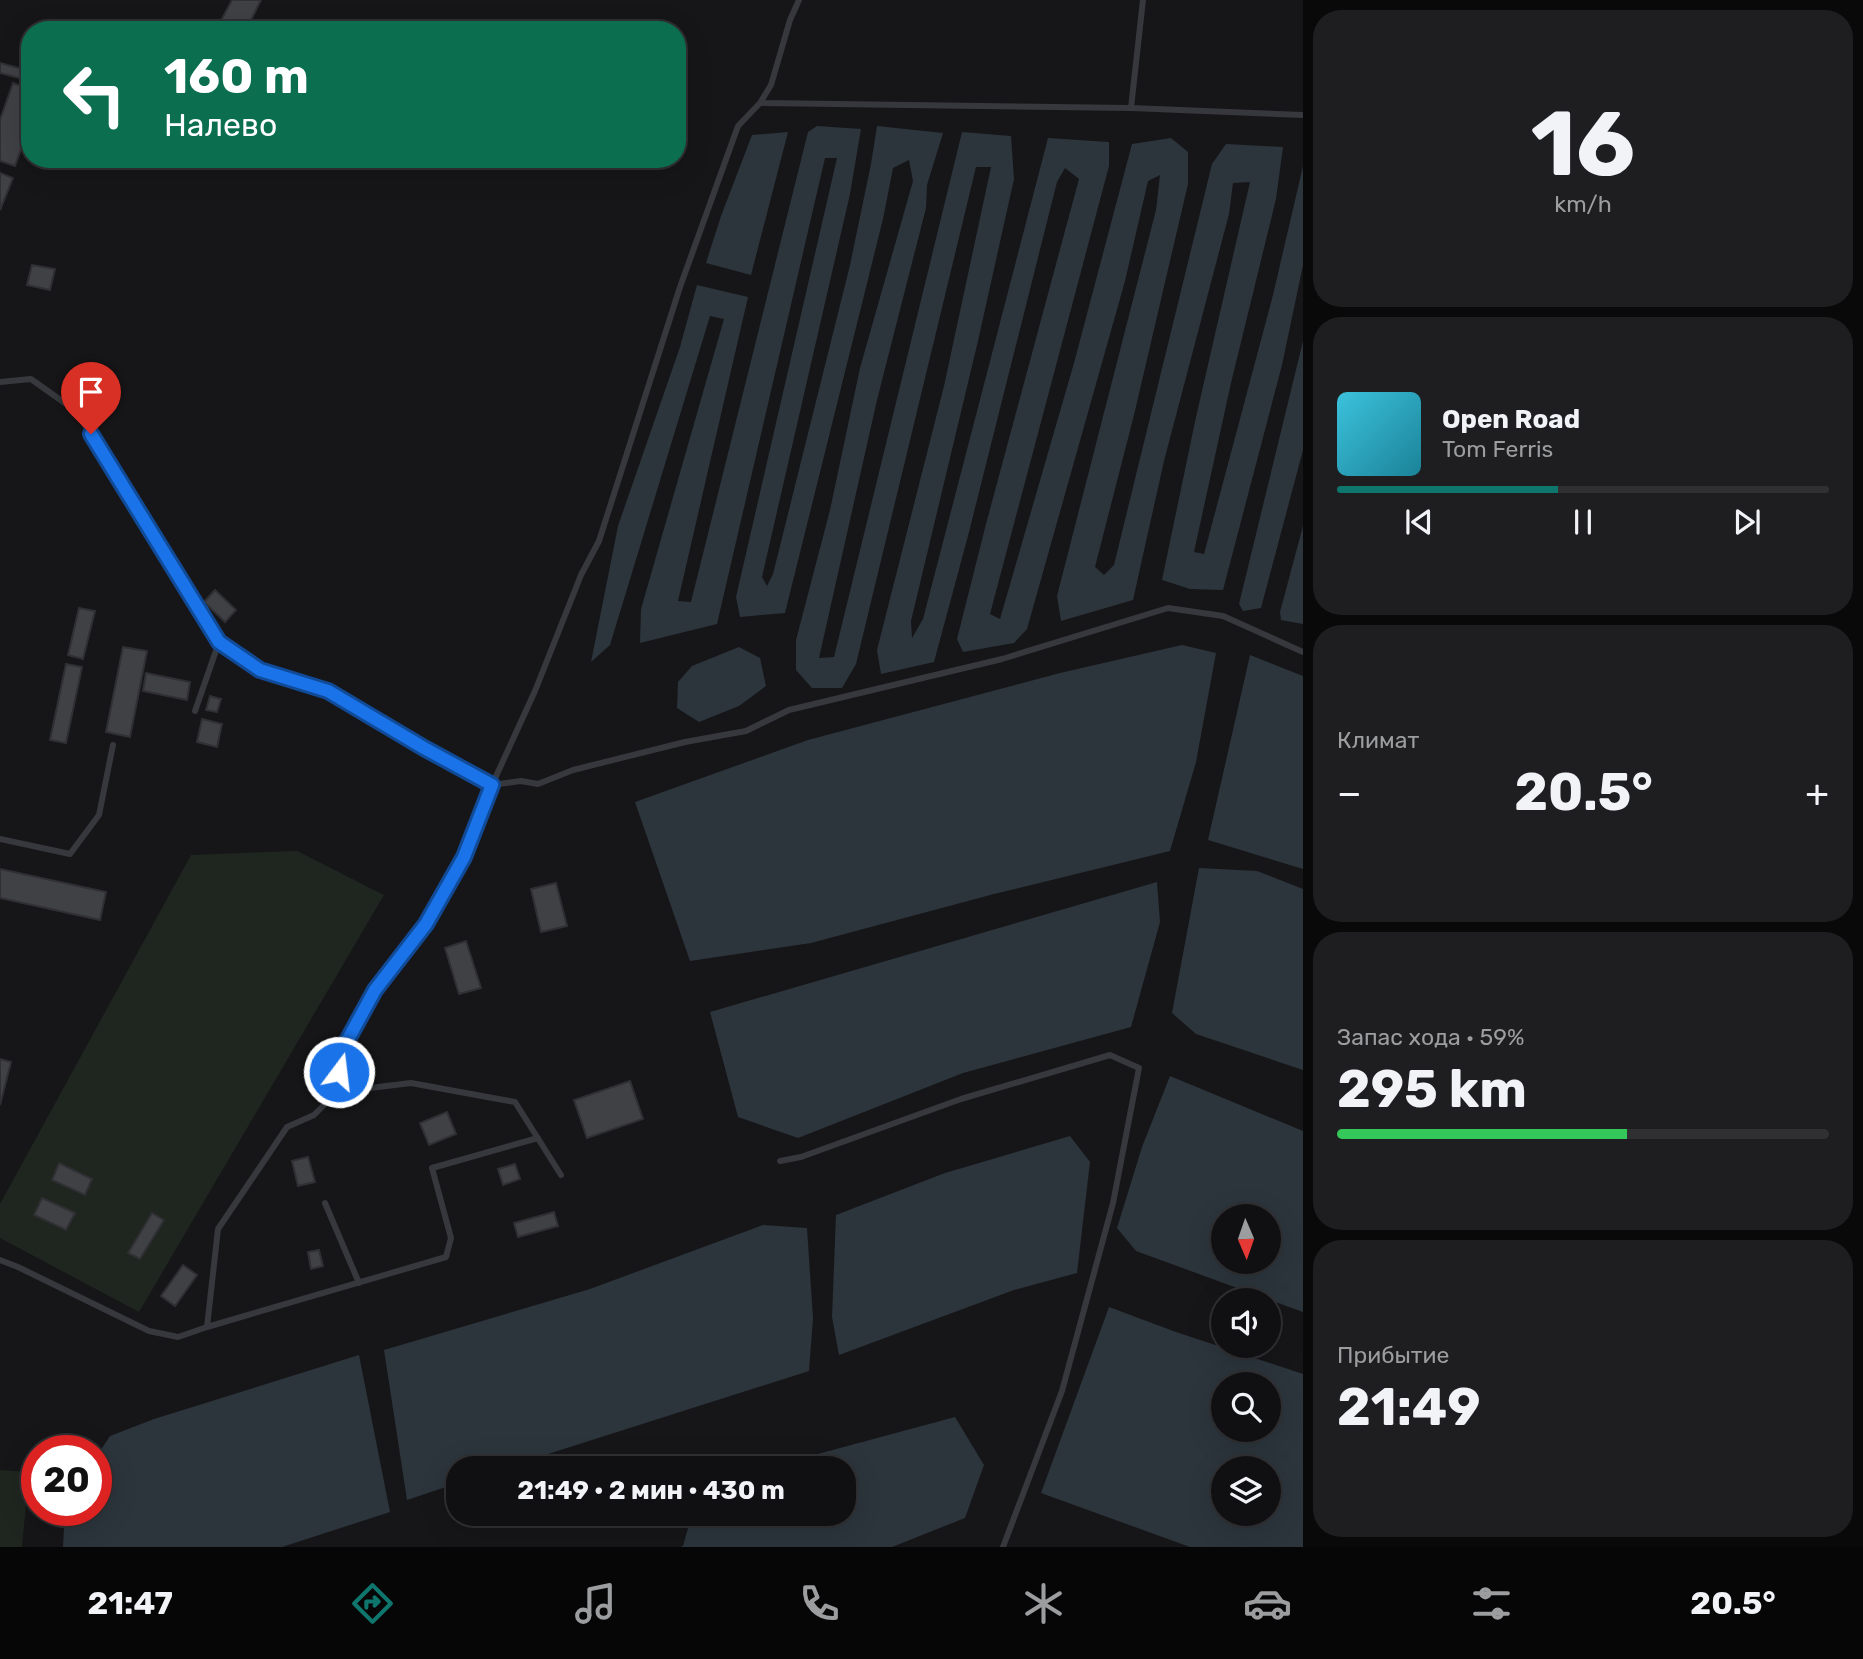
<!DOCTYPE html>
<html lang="ru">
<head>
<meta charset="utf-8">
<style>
	:root { --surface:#101012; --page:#1e1e20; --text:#f1f3f6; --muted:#9c9d9f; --line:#303032; --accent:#0f766e }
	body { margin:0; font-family:Rubik,sans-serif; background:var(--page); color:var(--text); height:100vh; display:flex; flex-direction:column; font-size:26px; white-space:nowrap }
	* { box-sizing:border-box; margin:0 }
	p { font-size:23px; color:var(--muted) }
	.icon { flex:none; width:38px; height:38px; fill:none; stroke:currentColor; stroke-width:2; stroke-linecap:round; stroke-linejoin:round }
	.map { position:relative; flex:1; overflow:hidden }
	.panel { display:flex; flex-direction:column; gap:10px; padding:10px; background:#09090a; width:560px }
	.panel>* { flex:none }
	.hud { position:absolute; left:21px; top:21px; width:665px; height:147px; border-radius:28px; box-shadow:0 7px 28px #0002,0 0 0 2px var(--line); background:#0b6e4f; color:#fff; overflow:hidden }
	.needle { width:46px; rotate:178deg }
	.tools { position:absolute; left:1211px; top:1204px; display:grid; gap:14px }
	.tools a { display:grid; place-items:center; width:70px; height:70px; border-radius:50%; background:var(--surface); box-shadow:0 7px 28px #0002,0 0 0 2px var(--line); font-size:35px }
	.speed { position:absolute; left:21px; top:1435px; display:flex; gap:14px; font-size:35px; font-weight:700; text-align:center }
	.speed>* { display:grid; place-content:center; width:91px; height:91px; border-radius:50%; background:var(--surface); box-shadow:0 7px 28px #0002,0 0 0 2px var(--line); line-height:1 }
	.speed .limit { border:10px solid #d22; background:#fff; color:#111 }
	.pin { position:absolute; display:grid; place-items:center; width:60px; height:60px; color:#fff; margin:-72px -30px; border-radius:50% 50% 50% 0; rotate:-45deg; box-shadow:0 0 7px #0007 }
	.pin .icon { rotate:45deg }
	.me { position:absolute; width:77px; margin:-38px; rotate:15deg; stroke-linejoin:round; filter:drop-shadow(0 0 5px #0008) }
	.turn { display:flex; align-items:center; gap:24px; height:147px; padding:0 28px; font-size:32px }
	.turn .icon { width:91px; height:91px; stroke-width:2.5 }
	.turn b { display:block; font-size:49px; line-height:60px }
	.big { font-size:52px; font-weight:700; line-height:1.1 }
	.panel .tile { flex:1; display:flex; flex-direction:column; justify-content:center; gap:10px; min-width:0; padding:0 24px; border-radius:28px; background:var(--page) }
	.panel .dial { align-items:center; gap:0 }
	.dial b { font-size:91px; line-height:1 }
	.song { display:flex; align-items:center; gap:21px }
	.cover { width:84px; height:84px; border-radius:10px; background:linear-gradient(135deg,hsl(190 70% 55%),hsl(190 70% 35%)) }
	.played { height:7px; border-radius:4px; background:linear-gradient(90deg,var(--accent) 45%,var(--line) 45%) }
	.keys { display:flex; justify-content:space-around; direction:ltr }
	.heat { display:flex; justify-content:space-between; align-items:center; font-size:38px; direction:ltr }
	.charge { height:10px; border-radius:5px; background:linear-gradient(90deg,#34c759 59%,var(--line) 0) }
	.trip { position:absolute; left:446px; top:1456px; width:410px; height:70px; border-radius:28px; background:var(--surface); box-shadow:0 7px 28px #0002,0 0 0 2px var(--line); font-weight:700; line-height:70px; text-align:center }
	.dock { display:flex; height:112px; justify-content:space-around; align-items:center; background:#060607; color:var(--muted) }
	.dock .icon { width:49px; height:49px }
	.dock .current { color:var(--accent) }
	.dock b { font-size:32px; color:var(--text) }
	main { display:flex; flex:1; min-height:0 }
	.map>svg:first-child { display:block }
</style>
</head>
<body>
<main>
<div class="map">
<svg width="1303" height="1547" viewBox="0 0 1303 1547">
	<rect width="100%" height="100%" fill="#161618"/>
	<!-- green -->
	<path fill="#1e261f" d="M297 851 384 895 139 1312 0 1238V1204L191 855Z
		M0 1470 29 1472 22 1547H0Z"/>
	<!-- water -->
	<path fill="#2c353c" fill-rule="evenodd" d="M817 126 861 129 850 194 762 577 767 586 773 574 850 265 871 164 877 126 943 133 927 185 926 208 877 400 819 658 834 657 962 132 1011 136 1014 179 978 341 911 621 912 638 923 619 1048 138 1109 142V166L990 614 1000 619 1074 363 1132 144 1171 138 1188 152V184L1134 415 1095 567 1104 575 1114 565 1212 164 1226 144 1283 147 1276 199 1231 383 1194 552 1204 554 1273 295 1303 166V265L1282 365 1223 590 1190 589 1162 580 1196 417 1250 182 1233 183 1229 214 1164 461 1133 600 1061 621 1057 596 1156 210 1160 175 1148 181 1125 281 1027 629 1014 643 963 652 957 639 986 524 1079 179 1065 168 1057 182 969 532 934 662 881 674 877 650 944 386 991 167H976L856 664 842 688H812L796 670V640L830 510 860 368 913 181 909 160 893 168 883 219 785 613 740 617 736 597 837 158H825L717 624 640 643 641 609 724 319 710 316 610 645 591 662 618 526 680 347 697 285 748 297 678 601 691 602 808 132Z
		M788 132 751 275 706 263 721 216 752 135Z
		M1303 341V450L1261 608 1243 611 1239 604Z
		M1303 526V624L1281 620 1280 612Z
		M1182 645 1216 653 1196 762 1170 851 994 894 811 943 690 961 635 802 808 740 1060 673Z
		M739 647 760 658 766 686 739 706 699 722 677 708 678 682 692 666Z
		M1250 655 1303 676V869L1208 840Z
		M1199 868 1257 871 1303 889V1070L1196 1034 1172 1013Z
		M1157 882 1160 922 1131 1027 963 1073 798 1138 738 1117 710 1012Z
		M1170 1076 1303 1131V1312L1136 1251 1117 1228 1142 1147ZM1223 1216H1269V1262H1223Z
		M1070 1136 1090 1162 1077 1273 1014 1290 839 1355 832 1317 836 1215 945 1173Z
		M763 1225 807 1228 813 1318 809 1371 504 1468H458V1483L407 1500 384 1350 590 1289Z
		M1109 1307 1176 1332 1303 1374V1547H1190L1041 1493ZM1223 1384H1269V1430H1223ZM1223 1468H1269V1514H1223Z
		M359 1355 390 1512 282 1547H63L65 1510H96V1457L110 1436 154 1419Z
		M955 1417 984 1465 965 1518 892 1547H680L683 1546 692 1514H844V1468H766Z"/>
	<!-- building -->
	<path fill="#404145" stroke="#303034" stroke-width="2" d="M232 0H261L246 30H216Z
		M0 63 30 71V81L0 73Z
		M13 83 30 89V124L15 166 0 161V120Z
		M0 173 13 178 0 210Z
		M32 265 55 269 50 290 27 285Z
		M215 590 236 610 225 622 204 602Z
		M79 608 95 611 83 659 68 655Z
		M123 647 147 651 130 737 106 732Z
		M66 664 82 667 66 743 50 740Z
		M146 673 190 682 187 700 143 691Z
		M210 696 221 699 217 712 206 710Z
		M202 719 222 724 217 747 197 742Z
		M0 869 106 892 100 920 0 898Z
		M556 883 567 926 541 932 531 889Z
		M466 941 481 988 459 994 445 948Z
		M0 1059 11 1062 0 1105Z
		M630 1081 643 1119 587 1138 574 1100Z
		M447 1112 456 1134 429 1145 420 1123Z
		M308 1157 315 1182 298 1186 292 1161Z
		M59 1163 92 1179 85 1195 52 1180Z
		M515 1164 520 1179 503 1185 498 1169Z
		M42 1198 75 1213 66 1230 34 1215Z
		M554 1212 558 1226 518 1237 514 1223Z
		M152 1213 164 1220 140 1259 128 1253Z
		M319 1250 323 1266 311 1269 308 1252Z
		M183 1265 197 1275 175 1306 161 1296Z"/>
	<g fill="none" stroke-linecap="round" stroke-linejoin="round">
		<!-- service -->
		<path stroke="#37383d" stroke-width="6" d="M760 103 1131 108 1303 115
			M1131 108 1143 0
			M0 382 31 379 76 411 219 642 195 711
			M219 642 260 670 328 691 424 748 492 785 521 781 538 784 573 770 685 742 746 731 789 710 1002 659 1168 608 1223 616 1303 652
			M0 839 70 854 99 815 113 745
			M337 1092 314 1115 287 1127 218 1229 207 1327 446 1257 451 1238 432 1168 538 1138
			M780 1161 801 1157 961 1099 1110 1055 1139 1068 1113 1203 1062 1391 1003 1547
			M561 1175 515 1102 411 1083 337 1092 341 1052 375 990 426 924 464 857 492 785 535 691 581 575 599 541 680 287 738 126 760 103 771 85 790 20 799 0
			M325 1203 359 1283
			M0 1260 18 1267 149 1331 178 1337 207 1327"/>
	</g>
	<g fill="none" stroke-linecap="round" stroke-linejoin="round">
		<defs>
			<path id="route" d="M91 434 219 642 260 670 328 691 424 748 492 785 464 857 426 924 375 990 341 1052 339 1072"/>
		</defs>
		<!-- route casing -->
		<use href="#route" stroke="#114b97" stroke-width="18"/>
		<!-- route -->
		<use href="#route" stroke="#1a73e8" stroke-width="12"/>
	</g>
</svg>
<div class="tools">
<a><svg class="needle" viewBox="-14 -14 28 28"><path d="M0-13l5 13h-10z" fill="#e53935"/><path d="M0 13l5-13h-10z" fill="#9c9d9f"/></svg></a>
<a><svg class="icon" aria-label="sound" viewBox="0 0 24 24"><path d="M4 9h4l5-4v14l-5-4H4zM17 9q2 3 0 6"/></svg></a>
<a><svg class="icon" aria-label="search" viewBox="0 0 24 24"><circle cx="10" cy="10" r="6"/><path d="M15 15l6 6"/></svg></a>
<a><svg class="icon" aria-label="layers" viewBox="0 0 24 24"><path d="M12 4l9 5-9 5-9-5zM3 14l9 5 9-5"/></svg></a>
</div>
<div class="speed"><div class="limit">20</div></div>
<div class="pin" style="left:91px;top:434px;background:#d93025"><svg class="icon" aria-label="arrive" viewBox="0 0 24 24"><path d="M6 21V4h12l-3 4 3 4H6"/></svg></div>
<svg class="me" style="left:339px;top:1072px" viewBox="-20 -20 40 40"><circle r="17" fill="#1a73e8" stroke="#fff" stroke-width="3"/><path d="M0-11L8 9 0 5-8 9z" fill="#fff"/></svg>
<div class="trip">21:49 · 2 мин · 430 m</div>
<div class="hud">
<div class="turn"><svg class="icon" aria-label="left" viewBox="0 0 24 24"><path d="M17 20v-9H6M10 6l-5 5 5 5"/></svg><div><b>160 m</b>Налево</div></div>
</div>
</div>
<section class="panel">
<div class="tile dial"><b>16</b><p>km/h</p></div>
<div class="tile">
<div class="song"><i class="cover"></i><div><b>Open Road</b><p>Tom Ferris</p></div></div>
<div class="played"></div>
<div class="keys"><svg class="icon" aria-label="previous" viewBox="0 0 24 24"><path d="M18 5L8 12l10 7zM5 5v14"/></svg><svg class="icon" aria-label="pause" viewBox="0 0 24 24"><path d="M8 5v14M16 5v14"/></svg><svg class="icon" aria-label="next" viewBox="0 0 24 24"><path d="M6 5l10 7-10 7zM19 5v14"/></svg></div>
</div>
<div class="tile"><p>Климат</p>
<div class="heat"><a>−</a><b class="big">20.5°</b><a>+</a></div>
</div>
<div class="tile"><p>Запас хода · 59%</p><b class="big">295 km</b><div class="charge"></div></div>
<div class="tile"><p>Прибытие</p><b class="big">21:49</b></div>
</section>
</main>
<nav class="dock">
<b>21:47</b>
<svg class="icon current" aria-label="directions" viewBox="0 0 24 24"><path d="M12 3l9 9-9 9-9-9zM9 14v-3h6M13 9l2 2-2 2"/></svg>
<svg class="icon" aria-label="music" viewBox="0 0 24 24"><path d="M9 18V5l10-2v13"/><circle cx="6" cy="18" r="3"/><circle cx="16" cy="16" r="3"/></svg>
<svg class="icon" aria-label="phone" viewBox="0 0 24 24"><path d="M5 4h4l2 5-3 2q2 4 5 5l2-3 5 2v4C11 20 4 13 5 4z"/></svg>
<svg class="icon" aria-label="climate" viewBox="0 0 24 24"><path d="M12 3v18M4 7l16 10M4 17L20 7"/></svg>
<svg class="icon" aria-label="car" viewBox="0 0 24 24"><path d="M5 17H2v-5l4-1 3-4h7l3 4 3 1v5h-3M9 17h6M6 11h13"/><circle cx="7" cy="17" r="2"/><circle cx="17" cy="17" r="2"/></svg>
<svg class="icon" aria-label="filters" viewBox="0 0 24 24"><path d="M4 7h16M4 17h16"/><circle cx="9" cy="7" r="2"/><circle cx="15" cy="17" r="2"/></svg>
<b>20.5°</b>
</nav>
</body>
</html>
